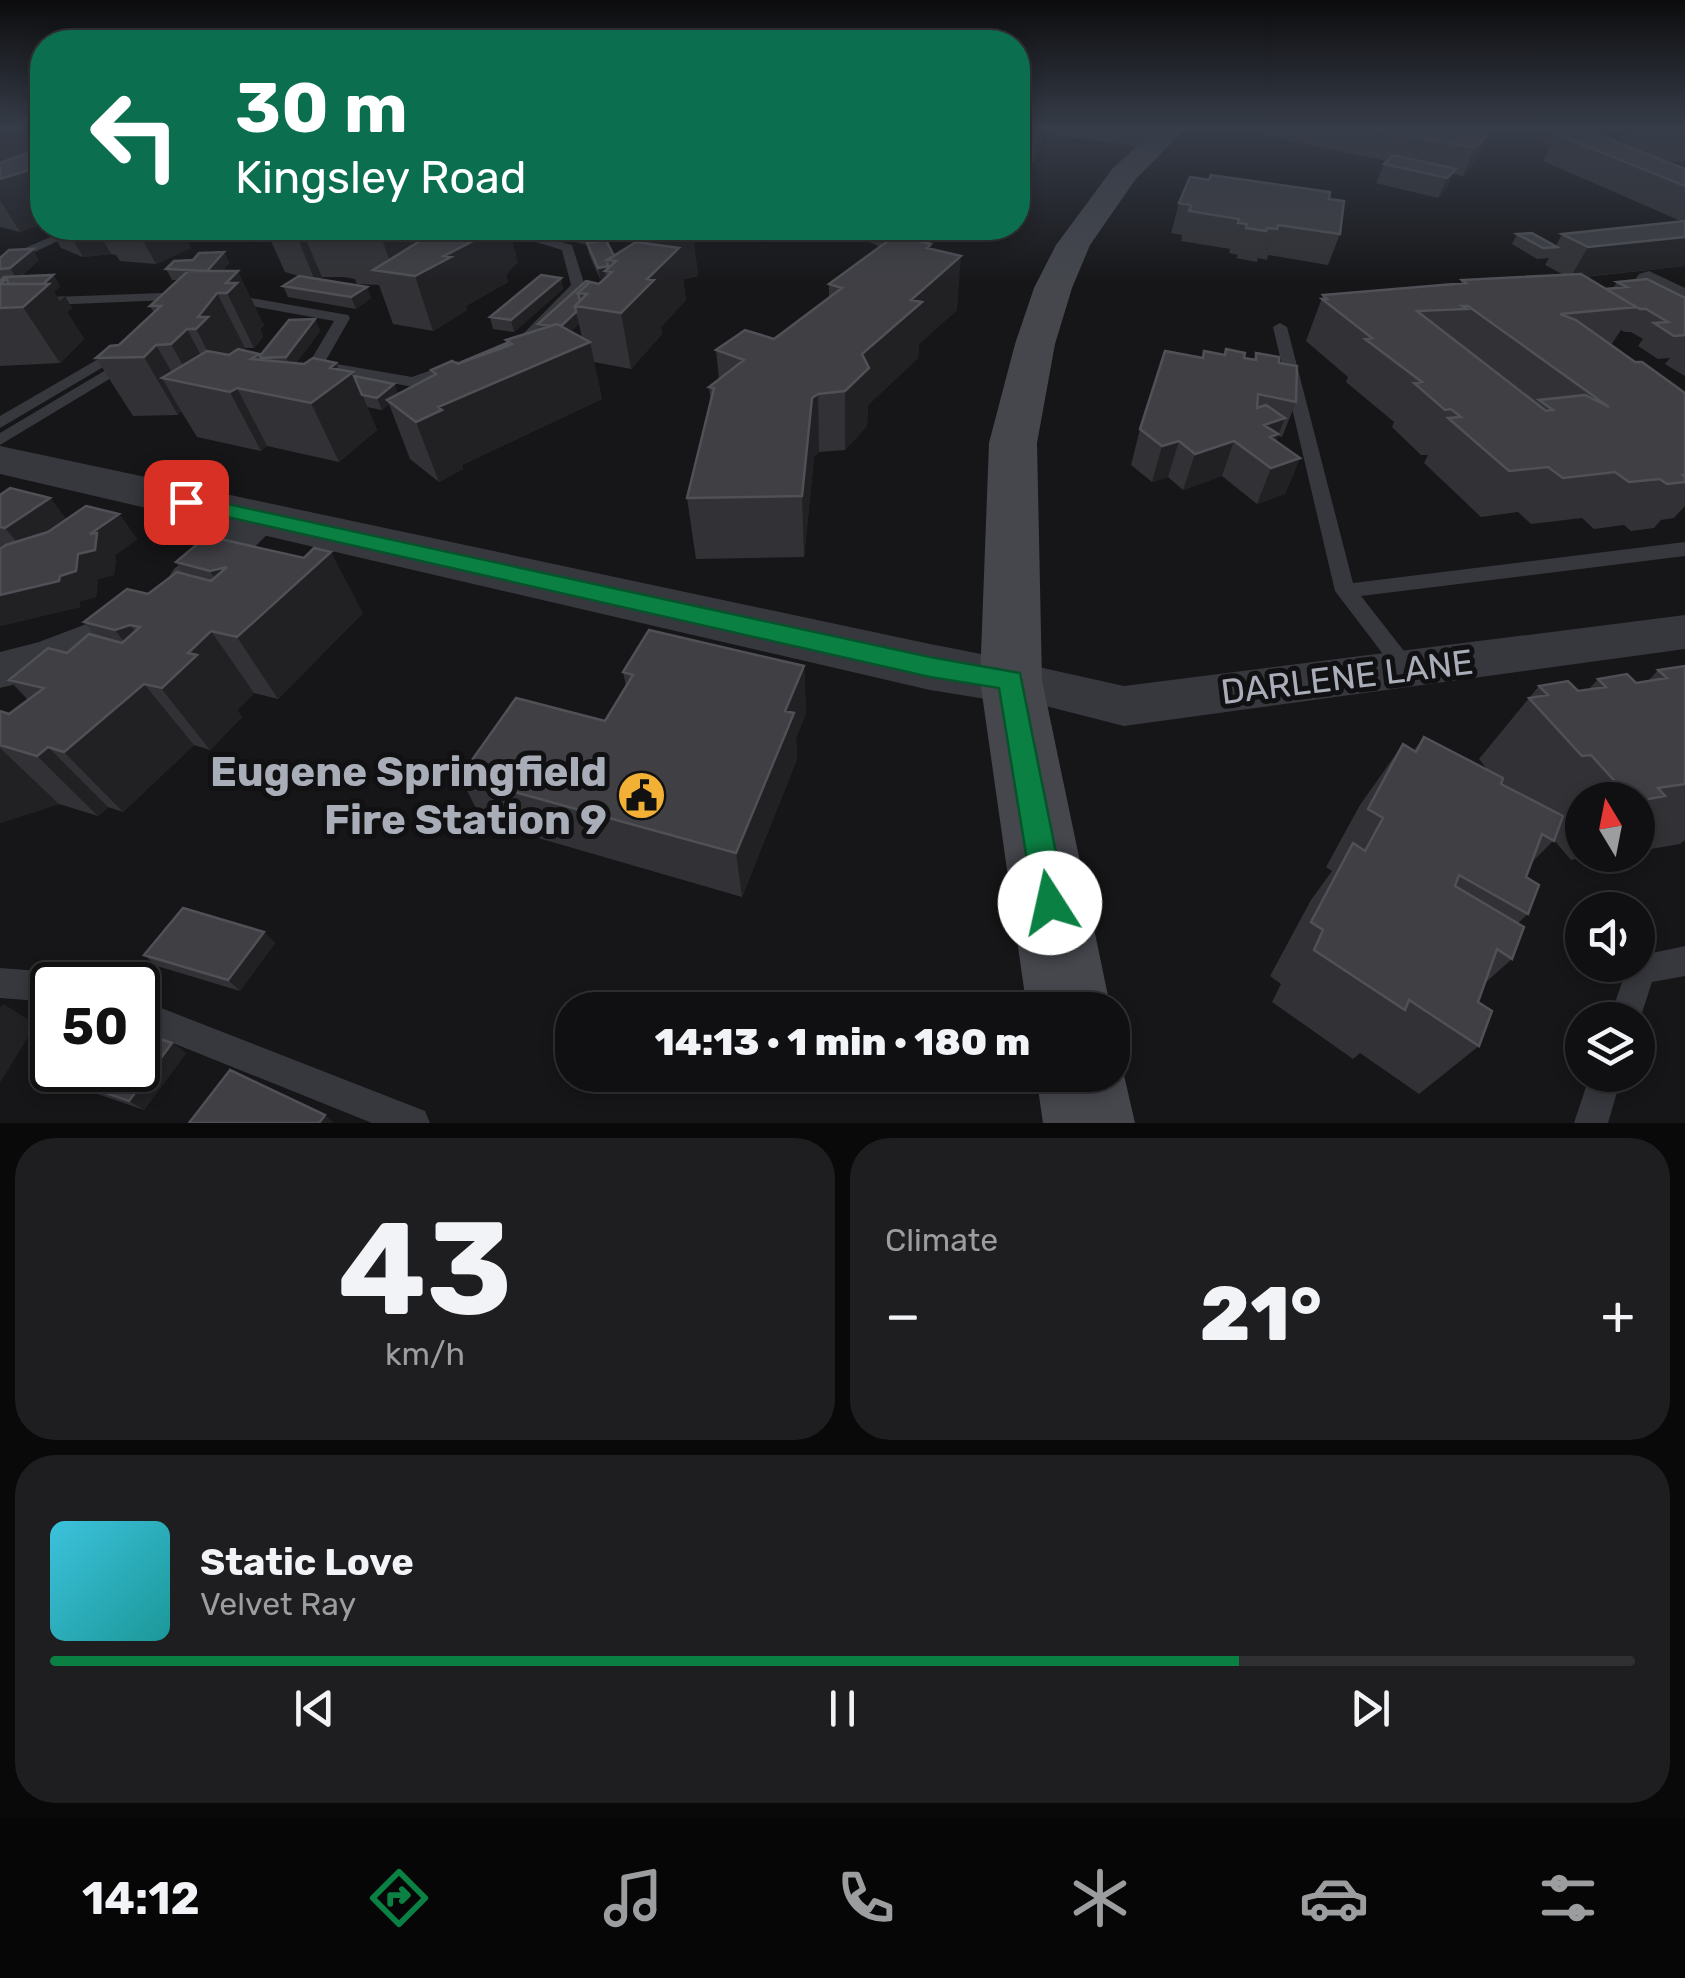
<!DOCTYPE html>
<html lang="en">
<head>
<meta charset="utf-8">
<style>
	:root { --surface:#101012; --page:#1e1e20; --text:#f1f3f6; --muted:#9c9d9f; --line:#303032; --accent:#0b8043 }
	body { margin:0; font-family:Rubik,sans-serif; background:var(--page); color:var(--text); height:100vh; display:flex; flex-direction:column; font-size:38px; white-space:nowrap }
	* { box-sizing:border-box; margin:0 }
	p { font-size:32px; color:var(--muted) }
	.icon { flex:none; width:55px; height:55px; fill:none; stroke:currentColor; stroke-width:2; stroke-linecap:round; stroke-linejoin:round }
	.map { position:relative; height:1123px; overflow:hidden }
	.drawer { display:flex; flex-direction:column; gap:15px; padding:15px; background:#09090a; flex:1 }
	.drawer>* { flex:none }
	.guide { position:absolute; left:30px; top:30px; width:1000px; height:210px; border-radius:40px; box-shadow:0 5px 15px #0003,0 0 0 2px var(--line); background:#0b6e4f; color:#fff; overflow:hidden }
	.needle { width:65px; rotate:350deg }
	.controls { position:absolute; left:1565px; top:782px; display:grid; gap:20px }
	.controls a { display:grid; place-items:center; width:90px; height:90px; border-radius:50%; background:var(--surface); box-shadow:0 5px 15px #0003,0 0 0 2px var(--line); font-size:50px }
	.speed { position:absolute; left:30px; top:962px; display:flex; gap:20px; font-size:50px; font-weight:700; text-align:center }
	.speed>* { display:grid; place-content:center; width:130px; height:130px; border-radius:50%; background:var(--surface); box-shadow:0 5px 15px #0003,0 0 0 2px var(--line); line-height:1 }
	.speed .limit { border:5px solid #111; border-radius:15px; background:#fff; color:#111 }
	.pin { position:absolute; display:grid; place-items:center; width:85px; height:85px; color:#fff; margin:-42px; border-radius:20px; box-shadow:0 5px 15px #0006 }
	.me { position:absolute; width:110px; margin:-55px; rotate:350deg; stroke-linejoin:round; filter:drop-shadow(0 0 8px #0008) }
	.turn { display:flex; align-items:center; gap:35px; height:210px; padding:0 40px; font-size:45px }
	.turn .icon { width:130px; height:130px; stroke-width:2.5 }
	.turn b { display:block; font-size:70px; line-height:85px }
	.big { font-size:75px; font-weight:800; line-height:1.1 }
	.drawer .tile { flex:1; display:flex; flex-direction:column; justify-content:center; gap:15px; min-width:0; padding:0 35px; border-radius:40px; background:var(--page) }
	.drawer .dial { align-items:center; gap:0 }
	.dial b { font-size:130px; line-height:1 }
	.song { display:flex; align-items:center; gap:30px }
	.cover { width:120px; height:120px; border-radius:15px; background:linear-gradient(135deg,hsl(190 70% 55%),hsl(180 70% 35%)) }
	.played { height:10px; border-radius:5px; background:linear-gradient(90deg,var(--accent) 75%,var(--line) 75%) }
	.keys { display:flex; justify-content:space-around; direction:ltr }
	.heat { display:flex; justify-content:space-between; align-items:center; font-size:55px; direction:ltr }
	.drawer .tiles { flex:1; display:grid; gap:15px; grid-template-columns:1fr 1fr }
	.tile:last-child { grid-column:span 2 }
	.trip { position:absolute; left:555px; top:992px; width:575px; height:100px; border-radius:40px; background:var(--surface); box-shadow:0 5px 15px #0003,0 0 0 2px var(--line); font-weight:800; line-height:100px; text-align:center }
	.tabs { display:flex; height:160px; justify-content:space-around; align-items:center; background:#060607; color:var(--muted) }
	.tabs .icon { width:70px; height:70px }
	.tabs .current { color:var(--accent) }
	.tabs b { font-size:45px; color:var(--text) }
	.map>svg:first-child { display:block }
</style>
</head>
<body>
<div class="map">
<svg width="1685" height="1123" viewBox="0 0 1685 1123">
	<rect width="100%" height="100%" fill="#161618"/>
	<!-- built -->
	<path fill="#222225" d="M0 127H42V190L0 206Z
		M1502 127H1685V205L1573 158Z"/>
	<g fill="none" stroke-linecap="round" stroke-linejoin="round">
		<!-- service -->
		<path fill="#37383d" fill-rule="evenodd" d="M1544 127H1554L1587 145C1576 151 1552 138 1544 127Z
			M71 228H86L0 268V259Z
			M490 228H508L572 245 585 286 530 343 512 349 505 345 520 337 571 285 562 250Z
			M189 292 194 293V299L0 307V299Z
			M228 294 348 315 350 318 325 362 412 377 457 361 465 366 413 387 311 368 308 365 334 321 223 301V295Z
			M1280 323 1287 327 1353 583 1685 542V556L1361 596 1418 669 1415 675 1407 678 1399 675 1335 591 1273 327Z
			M131 355 136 357V363L0 445V433Z
			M100 358 108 363 105 366 0 428V416Z
			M1685 946V976L1652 982 1638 1025V1020H1609L1628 965H1638V956Z
			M0 968 52 972 63 976 66 985H52V1002L0 998Z
			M138 999 425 1111 430 1123H372L138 1029Z
			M1590 1075H1622L1608 1123H1574Z"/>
		<!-- minor -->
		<path fill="#37383d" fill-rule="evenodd" d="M1649 271 1685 288V309L1639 286 1635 280 1639 274Z
			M261 505 275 509 281 518 275 527C248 551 212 602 174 591L167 580 174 569 247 509Z
			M123 610 139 615 146 627C128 658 36 679 0 688V652L39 642Z
			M1685 615V649L1124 726 994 693 987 680 994 667 1011 661 1124 686Z"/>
		<!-- tertiary -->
		<path fill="#37383d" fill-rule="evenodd" d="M1040 127C1068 127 1152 121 1169 141L1156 149 1053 135Z
			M0 446 930 644 1032 664 1041 680 1032 696 1011 703 930 690 0 474Z"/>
		<!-- secondary -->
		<path fill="#45474d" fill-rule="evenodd" d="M1158 127H1187L1135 180 1090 245 1072 288 1055 344 1037 443 1042 680 1111 1010H1027L980 680 989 443 1015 344 1034 288 1056 245 1113 168Z
			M1112 1047 1124 1075 1135 1123H1043L1036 1075H1112Z"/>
	</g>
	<!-- wall -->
	<path fill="#323236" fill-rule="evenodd" d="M1018 127H1043L1040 149 1034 162 1018 160Z
		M1258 127H1451L1489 134 1476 161 1463 176 1453 174 1447 188 1438 198 1376 183 1384 164 1387 161 1256 134Z
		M1628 127H1685V161L1666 162 1685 169V266L1585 277 1606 289 1613 288 1617 282 1685 298V376L1665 364 1670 358 1658 359 1638 346 1643 339 1631 332H1625L1621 330 1611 345 1635 362 1685 393V506L1674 518 1661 520 1654 528 1631 531 1624 525 1594 529 1582 518 1531 524 1518 512 1481 517 1424 463 1428 455H1421L1392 427 1394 422 1346 382 1348 377 1306 341 1323 295 1460 284 1462 280 1564 275 1545 265 1549 258 1537 259 1512 244 1517 234 1556 246 1562 234 1683 222 1543 161 1556 134 1619 143Z
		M42 147V224L20 232 0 227V163Z
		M1329 199 1340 234 1328 265 1268 255 1267 260 1258 258 1257 262 1236 258 1238 255 1229 253 1230 249 1181 241 1182 235 1171 233 1179 203Z
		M49 228H181L191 248 156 264 120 261 116 255 111 254 83 257 61 248Z
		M217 228H259L252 232Z
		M265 228H413L416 243 518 262 506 275 508 282 466 306 467 310 433 331 393 324 379 285 357 284 355 279 343 277H322L319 279 367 287 371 298 356 309 288 297 283 286 299 276 285 272Z
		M554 228H601L603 239 598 242 614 256 633 244 630 232 621 231 619 228H692L698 276 683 279 686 300 661 327 662 334 631 369 594 362 602 399 462 465 463 469 439 482 410 459 389 404 382 410 367 407 377 430 339 462 267 446 261 451 197 437 181 411 178 415 133 416 96 358 119 345 154 313 150 306 179 280H172L166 269 224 252 229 263 222 271 264 325 260 329 263 337 254 348H245L243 350 260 356 315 319 320 331 296 363 339 370 354 376 394 384 398 394 432 375 431 370 457 364 507 343 506 340 539 330 538 324 586 281 599 284 606 278 600 279 589 254 587 245 556 237ZM579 324 582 338 570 332Z
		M850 228H939L912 239 931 244V249L957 310 919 344 918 358 868 405 867 426 845 450 819 452 814 457 804 557 696 559 687 498 711 402 709 387 719 379 716 350 774 339 829 297V284L880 247 850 233Z
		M0 258 39 260 20 277 53 275 60 286 54 292 57 297 65 296 72 308 67 312 84 339 60 363 0 366Z
		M561 278 563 289 514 332 493 329 490 317Z
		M1226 349 1244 358 1254 359 1256 353 1279 363 1296 402 1282 437 1278 436 1276 441 1300 458 1285 494 1257 504 1222 476 1183 490 1168 477 1152 482 1131 465 1140 429 1202 358 1204 351 1224 355Z
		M0 495 50 498 66 519 119 514 137 539 114 556 116 558 114 575 98 579 96 597 80 601V607L0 626Z
		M207 536 363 613 278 699 254 693 237 710 242 717 210 750 194 745 123 812 108 807 98 816 59 804 0 823V711L9 714 28 700 9 680 67 653 95 636 84 622 148 594 183 574 176 562Z
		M804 666 806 713 796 738 797 759 742 897 483 822 460 777 605 721 626 686 623 672Z
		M1685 666V840L1680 844 1651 849 1642 840H1638V800H1582V855H1599L1571 860 1554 840 1531 863 1526 877 1528 914 1518 923 1512 959 1485 983 1478 1002 1479 1046 1419 1094 1360 1053 1353 1059 1272 1002 1281 984 1270 976 1311 900 1332 871 1326 867 1360 805 1403 744 1414 750 1424 737 1487 769 1479 759 1539 686 1578 691 1588 690 1598 679 1636 683 1647 682 1658 670Z
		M264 932 275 943 240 991 157 966 144 955Z
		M172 1043 186 1053 144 1110 57 1080 40 1070Z"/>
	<!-- shaded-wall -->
	<path fill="#212124" d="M1039 127H1043L1040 149 1034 162Z
		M1489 134 1476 161 1463 176 1475 148Z
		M42 161V202L31 198 42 217V224L20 232 0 200V179Z
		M1456 169 1447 188 1438 198 1447 178Z
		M66 228H96L111 254 83 257Z
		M136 228H181L191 248 156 264Z
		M297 228H301L322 277 315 281 294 229Z
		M381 228H413L425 268 394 273 380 234Z
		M488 228H509L518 262 506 275 508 282 466 306 467 310 433 331 415 276Z
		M601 228 603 239 590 246 588 236Z
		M631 228H634L637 247 634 248Z
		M636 228H643L650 273 644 274Z
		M673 228H692L698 276 683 279 686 300 661 327 662 334 631 369 621 313 653 273 647 231Z
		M882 228H900L899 240 882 247Z
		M905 228H939L905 243Z
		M1685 237V266L1570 278 1588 247Z
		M931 244 929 284 961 256 957 310 919 344 918 358 868 405 867 426 845 450V391L862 354 911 300 927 248Z
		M33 249 39 260 17 279 10 268Z
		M224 252 229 263 212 282 207 271Z
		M608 266 609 272 605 271 606 278 600 279 598 268Z
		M238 271 264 325 260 329 263 337 254 348 227 293 226 283Z
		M53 275 60 286 54 292 60 301 65 296 72 308 67 312 84 339 60 363 23 307 1 284 6 279 41 286Z
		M561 278 563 289 514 332 511 320Z
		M367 287 371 298 356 309 351 297Z
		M217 293 245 348 233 366 226 386 196 329 198 317Z
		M576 312 579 324 562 340 559 328Z
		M315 319 320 331 291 369 286 357Z
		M187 329 217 386 194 385 171 344Z
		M590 342 602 399 462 465 463 469 439 482 416 422 438 407Z
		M156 345 177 381 162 378 181 411 178 415 144 357Z
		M336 363 343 379 353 372 377 430 339 462 311 403 330 368Z
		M394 384 399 396 387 400 389 404 382 410 377 398Z
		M237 388 267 446 261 451 230 392Z
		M818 394 819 452 814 457 804 557 802 496 812 398Z
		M1285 418 1271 453 1264 425Z
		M1179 441 1168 477 1152 482 1162 446Z
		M1234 441 1222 476 1183 490 1195 454Z
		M1300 458 1285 494 1257 504 1271 468Z
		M50 498 69 523 26 553 5 528Z
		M119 514 137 539 114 556 116 558 114 575 98 579 96 597 80 601V607L0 626V595L60 576 78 554 90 534Z
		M331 552 363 613 278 699 237 637 247 628 210 571 227 567 259 617Z
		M130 625 172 679 188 653 211 631 254 693 237 710 242 717 210 750 115 630Z
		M804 666 806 713 796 738 797 759 742 897 736 853 785 711Z
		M144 684 194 745 123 812 64 752Z
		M48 747 108 807 98 816 37 756Z
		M0 748 59 804 0 823Z
		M264 932 275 943 240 991 228 980Z
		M3 1004 36 1024 0 1083V1008Z
		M172 1043 186 1053 144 1110 129 1101Z
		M325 1115 334 1123H319Z"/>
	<!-- building -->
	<path fill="#3f3f44" stroke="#4f5156" stroke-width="2.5" fill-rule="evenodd" d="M1362 127H1451L1489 134 1475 148Z
		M1588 131 1685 169V186L1556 134Z
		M42 147V161H41L42 163 27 168 33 169 0 179V163Z
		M1393 155 1456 169 1447 178 1384 164Z
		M1211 175 1330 192 1329 199 1344 201 1340 234 1278 225 1277 229 1267 228 1266 231 1246 228 1247 224 1238 223 1239 219 1189 211 1191 205 1179 203 1190 177 1209 180Z
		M42 194V202L31 198Z
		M1685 221V237L1588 247 1562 234Z
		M337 228H390L380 234 337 232 343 228Z
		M441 228H488L486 229 494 230 444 256 451 257 415 276 373 270Z
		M556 228H601L588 236Z
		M645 228H673L647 231Z
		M1532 233 1557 247 1543 248 1517 234Z
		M896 235 931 244 927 248 961 256 911 300 922 302 862 354 869 368 845 391 818 394 812 398 802 496 687 498 714 388 709 387 744 360 716 350 745 330 774 339 842 288 829 284Z
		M606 240 614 256 607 260 608 266 598 268 587 243Z
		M636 242 679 248 647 279 654 280 621 313 575 306 587 294 578 293 590 282 599 284 612 272 605 271 616 261 607 260Z
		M33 249 10 268 0 269V258L9 250Z
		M224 252 207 271 166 269 174 261 193 260 199 253Z
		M188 271H238L226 283H237L227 293H217L198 317H208L196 329H187L171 344 156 345 144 357 96 358 110 346 119 345 161 306H150Z
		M1581 274 1636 307 1560 314 1576 320 1635 362H1642L1685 393V475H1683L1685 477V482L1667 484 1660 479 1629 482 1615 472 1563 478 1548 467 1509 471 1448 418 1461 417 1451 409 1445 410 1414 383 1422 382 1365 339 1372 338 1322 299H1327L1323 295 1466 283 1462 280ZM1462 306H1468L1609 407 1585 395 1539 400 1553 410 1546 411 1417 311 1467 309Z
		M53 275 43 284H9L6 279 1 280 4 277Z
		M541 275 561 278 511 320 490 317Z
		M299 276 367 287 351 297 283 286Z
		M6 279 1 284H49L23 307 0 308V280Z
		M1647 279 1685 298V335L1674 336 1654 323 1668 322 1646 309H1640L1606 289 1627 287 1617 282Z
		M586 281 599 284 590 282 578 293 580 301 575 306 576 312 561 326 557 324 550 326 538 324Z
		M315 319 286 357 261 358 260 356 289 320Z
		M557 324 590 342 438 407 442 410 416 422 387 400 436 374 431 370 452 361 458 364 512 344 506 340Z
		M507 343 508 346 457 364Z
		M238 349 259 354 251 359 304 364 313 358 336 363 330 368 353 372 311 403 237 388 230 392 162 378 207 351 229 355Z
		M1226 349 1245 353 1244 358 1256 360V353L1279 357V363L1297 366 1296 402 1258 394 1257 408 1266 405 1285 418 1264 425 1278 434 1270 437 1300 458 1271 468 1234 441 1195 454 1179 441 1162 446 1140 429 1165 351 1203 358 1204 351 1225 355Z
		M354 376 394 384 377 398 362 395Z
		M10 488 50 498 5 528 0 527V495Z
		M86 506 119 514 90 534 97 533 95 550 78 554 76 571 60 576 59 581 0 595V549L6 545 48 532Z
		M207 536 304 558 314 548 331 552 237 637 211 631 188 653 197 655 162 688 144 684 64 752 48 747 37 756 0 745V711L9 714 44 688 9 680 48 648 67 653 89 634 122 643 140 627 130 625 115 630 84 622 127 589 148 594 177 572 211 581 227 567 210 571 176 562Z
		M649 630 804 666 785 711 794 713 736 853 460 777 516 698 605 721 633 675 623 672Z
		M1685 666V784L1658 788 1665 796 1638 801 1632 800 1591 755 1582 756 1529 698 1548 695 1539 686 1568 681 1578 691 1606 687 1598 679 1627 674 1636 683 1667 678 1658 670Z
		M1424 737 1503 778 1501 784 1563 816 1554 841 1542 834 1526 877 1539 885 1528 914 1459 875 1455 886 1524 927 1512 959 1497 949 1478 1002 1492 1011 1479 1046 1409 1000 1405 1010 1314 950 1323 930 1311 922 1353 843 1365 851 1383 818 1368 809 1403 744 1416 752Z
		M183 908 264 932 228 980 144 955Z
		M138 1032 172 1043 129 1101 40 1070 52 1055V1070H138Z
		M230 1070 325 1115 319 1123H189Z"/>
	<!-- sky -->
	<linearGradient id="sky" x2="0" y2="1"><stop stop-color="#0c0c0d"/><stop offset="0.45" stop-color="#363c48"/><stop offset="1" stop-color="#363c48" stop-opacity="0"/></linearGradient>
	<rect width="1685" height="284" fill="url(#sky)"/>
	<!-- route -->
	<path fill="#0b8043" stroke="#07532c" stroke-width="2.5" d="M186 495 930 657 1020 673 1066 903 1062 914 1050 918 1039 914 1034 903 999 688 930 677 179 506 175 502Z"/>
	<!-- icons -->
	<defs>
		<symbol id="civic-disc" viewBox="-11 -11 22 22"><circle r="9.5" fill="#f2b134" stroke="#111113"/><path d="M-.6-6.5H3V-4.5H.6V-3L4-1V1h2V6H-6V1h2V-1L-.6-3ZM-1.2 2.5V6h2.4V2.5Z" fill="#111"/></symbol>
	</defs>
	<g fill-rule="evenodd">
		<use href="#civic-disc" x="614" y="768" width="55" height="55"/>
	</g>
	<g text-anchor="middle" stroke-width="10" stroke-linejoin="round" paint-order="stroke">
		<!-- street labels -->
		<g font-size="35" fill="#a8adb8" stroke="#111113">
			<text transform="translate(1347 677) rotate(-7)" y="12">DARLENE LANE</text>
		</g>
		<!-- near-poi labels -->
		<g font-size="42" font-weight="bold" fill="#a8adb8" stroke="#111113" text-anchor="end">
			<text x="607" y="786">Eugene Springfield<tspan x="607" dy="48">Fire Station 9</tspan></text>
		</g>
	</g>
</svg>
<div class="controls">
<a><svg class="needle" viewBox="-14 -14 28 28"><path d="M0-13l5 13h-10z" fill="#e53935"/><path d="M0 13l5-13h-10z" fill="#9c9d9f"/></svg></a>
<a><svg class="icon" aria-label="sound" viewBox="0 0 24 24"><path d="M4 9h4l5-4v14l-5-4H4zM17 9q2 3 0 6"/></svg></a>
<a><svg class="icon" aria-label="layers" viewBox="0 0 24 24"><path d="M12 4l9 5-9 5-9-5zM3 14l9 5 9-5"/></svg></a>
</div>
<div class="speed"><div class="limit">50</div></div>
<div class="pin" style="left:186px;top:502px;background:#d93025"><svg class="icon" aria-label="arrive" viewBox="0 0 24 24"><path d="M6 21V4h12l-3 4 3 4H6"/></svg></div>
<svg class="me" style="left:1050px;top:903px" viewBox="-20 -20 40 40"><circle r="19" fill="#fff"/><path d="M0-13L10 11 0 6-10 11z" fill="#0b8043"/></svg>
<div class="trip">14:13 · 1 min · 180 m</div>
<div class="guide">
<div class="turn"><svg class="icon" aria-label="left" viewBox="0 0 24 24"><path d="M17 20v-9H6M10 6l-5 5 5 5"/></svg><div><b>30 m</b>Kingsley Road</div></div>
</div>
</div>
<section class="drawer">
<div class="tiles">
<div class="tile dial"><b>43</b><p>km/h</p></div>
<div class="tile"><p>Climate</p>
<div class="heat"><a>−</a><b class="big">21°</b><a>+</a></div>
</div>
<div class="tile">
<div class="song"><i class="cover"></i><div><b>Static Love</b><p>Velvet Ray</p></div></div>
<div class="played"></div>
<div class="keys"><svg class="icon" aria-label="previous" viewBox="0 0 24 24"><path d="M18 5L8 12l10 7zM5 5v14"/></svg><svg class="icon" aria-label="pause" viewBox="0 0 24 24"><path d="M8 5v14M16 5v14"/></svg><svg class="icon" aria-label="next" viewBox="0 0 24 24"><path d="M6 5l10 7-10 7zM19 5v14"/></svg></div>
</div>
</div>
</section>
<nav class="tabs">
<b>14:12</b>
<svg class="icon current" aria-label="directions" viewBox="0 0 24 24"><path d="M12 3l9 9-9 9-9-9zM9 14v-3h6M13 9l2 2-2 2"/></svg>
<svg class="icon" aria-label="music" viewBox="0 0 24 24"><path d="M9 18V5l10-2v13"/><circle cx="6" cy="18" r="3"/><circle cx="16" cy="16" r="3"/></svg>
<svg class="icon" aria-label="phone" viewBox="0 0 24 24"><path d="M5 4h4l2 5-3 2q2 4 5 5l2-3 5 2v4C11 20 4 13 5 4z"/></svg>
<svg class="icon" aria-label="climate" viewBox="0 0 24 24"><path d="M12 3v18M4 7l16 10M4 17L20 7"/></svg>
<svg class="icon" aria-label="car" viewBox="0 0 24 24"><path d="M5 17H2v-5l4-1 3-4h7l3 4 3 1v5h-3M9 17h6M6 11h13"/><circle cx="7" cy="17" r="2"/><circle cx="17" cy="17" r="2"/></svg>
<svg class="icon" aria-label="filters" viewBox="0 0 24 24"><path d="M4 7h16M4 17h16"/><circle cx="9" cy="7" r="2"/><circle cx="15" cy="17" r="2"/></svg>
</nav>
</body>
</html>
